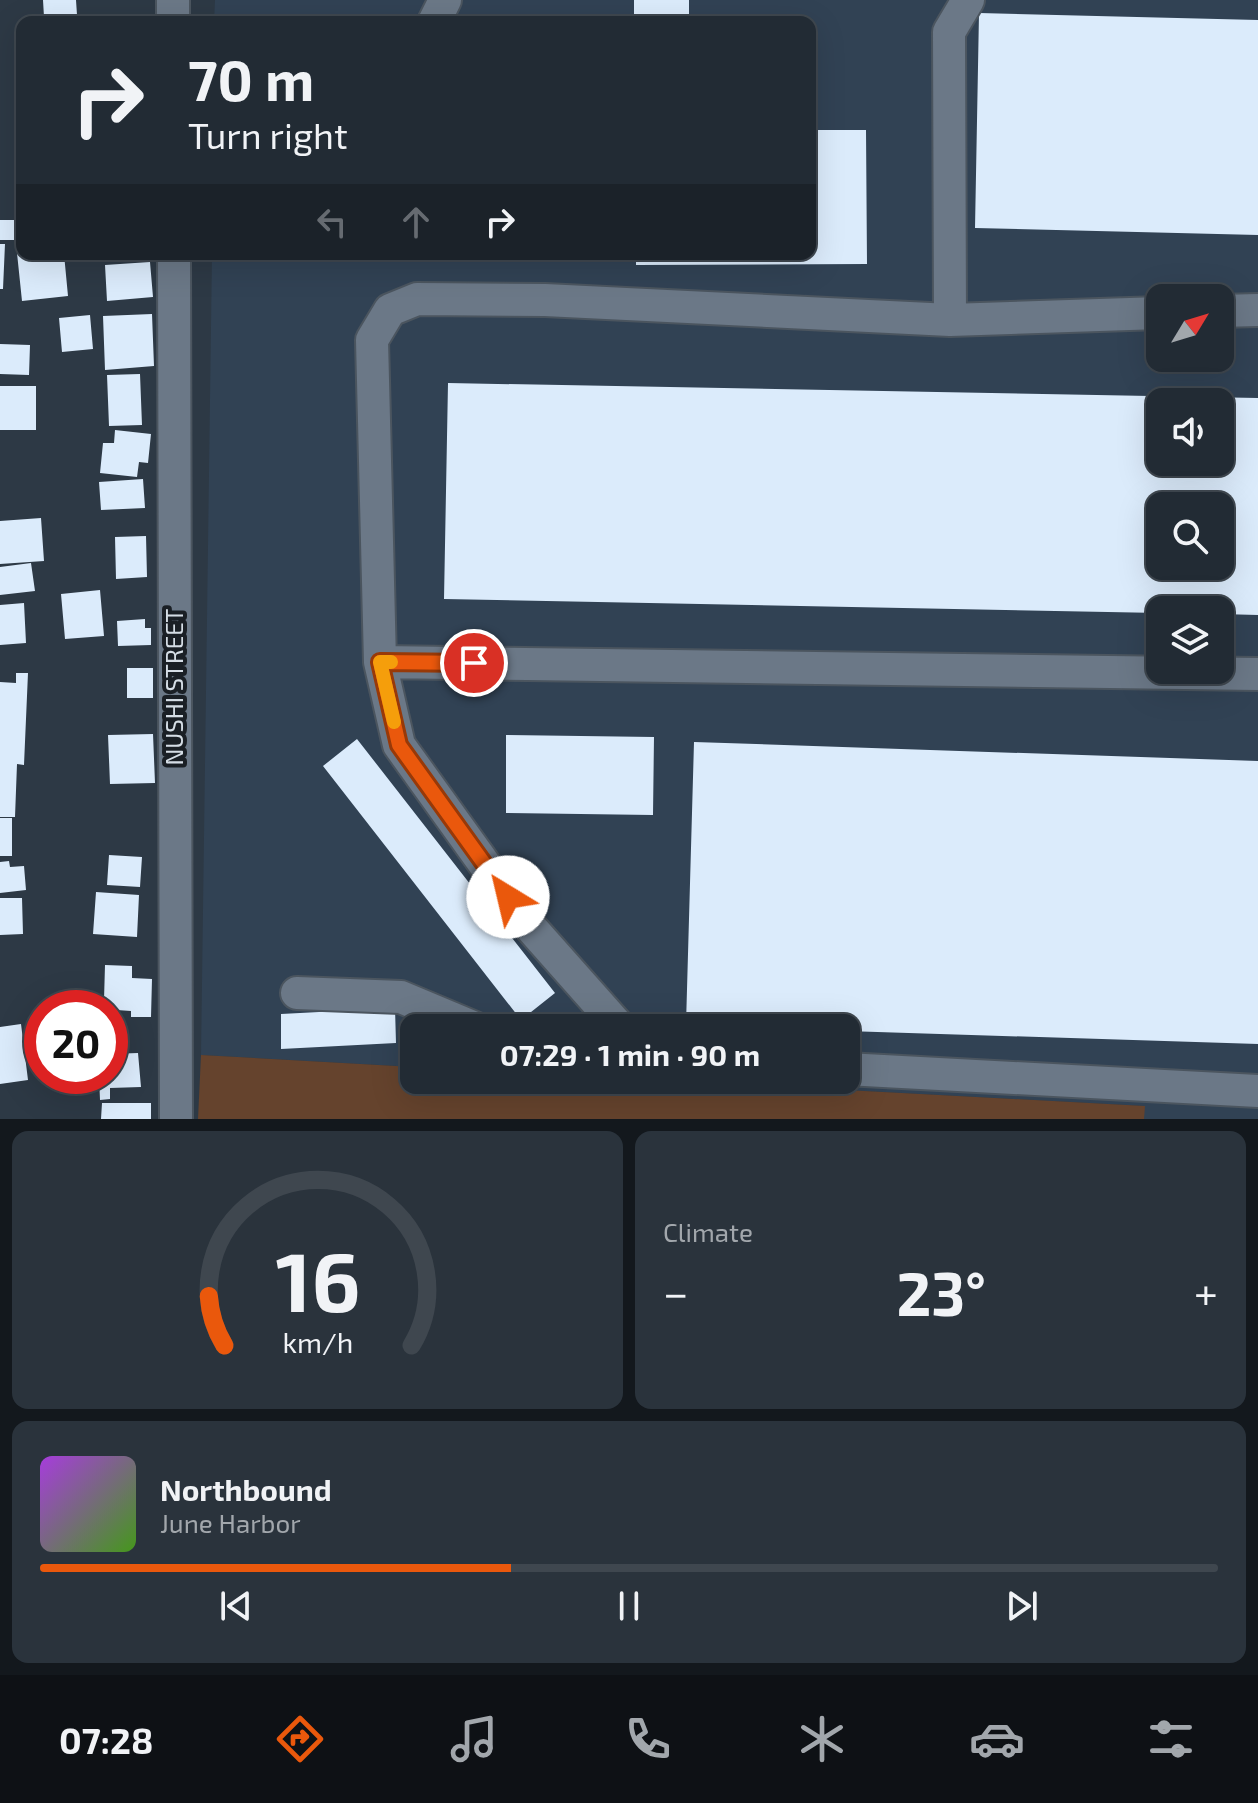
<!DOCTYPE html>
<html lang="en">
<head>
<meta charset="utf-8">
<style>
	:root { --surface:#222b34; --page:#2a333c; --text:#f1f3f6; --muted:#a2a7ac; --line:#3f474f; --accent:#ea580c }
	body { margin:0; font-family:"Exo 2",sans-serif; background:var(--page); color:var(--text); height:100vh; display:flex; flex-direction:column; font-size:30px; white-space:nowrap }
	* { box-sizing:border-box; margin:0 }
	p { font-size:26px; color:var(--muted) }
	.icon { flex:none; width:44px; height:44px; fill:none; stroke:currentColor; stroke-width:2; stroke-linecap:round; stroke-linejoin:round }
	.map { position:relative; height:1119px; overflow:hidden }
	.side { display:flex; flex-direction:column; gap:12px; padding:12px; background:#13181d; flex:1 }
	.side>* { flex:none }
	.top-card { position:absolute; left:16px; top:16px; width:800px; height:244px; border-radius:16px; box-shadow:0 8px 32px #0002,0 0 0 2px var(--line); background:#222b34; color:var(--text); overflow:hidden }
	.needle { width:52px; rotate:52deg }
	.buttons { position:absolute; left:1146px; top:284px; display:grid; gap:16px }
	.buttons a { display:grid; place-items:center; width:88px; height:88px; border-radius:16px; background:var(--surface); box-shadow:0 8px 32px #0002,0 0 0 2px var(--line); font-size:40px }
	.speed { position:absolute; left:24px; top:990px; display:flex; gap:16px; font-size:40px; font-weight:700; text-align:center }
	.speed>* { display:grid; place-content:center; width:104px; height:104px; border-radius:50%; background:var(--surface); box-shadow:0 8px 32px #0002,0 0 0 2px var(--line); line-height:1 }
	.speed .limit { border:12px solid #d22; background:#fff; color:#111 }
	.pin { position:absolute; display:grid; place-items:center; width:68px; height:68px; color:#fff; margin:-34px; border:4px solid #fff; border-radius:50%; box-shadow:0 2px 8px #0007 }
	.me { position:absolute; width:88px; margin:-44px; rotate:324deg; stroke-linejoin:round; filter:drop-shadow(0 0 6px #0008) }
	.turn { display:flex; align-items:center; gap:28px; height:168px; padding:0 40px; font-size:36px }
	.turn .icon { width:104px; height:104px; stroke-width:2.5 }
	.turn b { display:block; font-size:56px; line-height:68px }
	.lanes { display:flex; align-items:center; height:76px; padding:0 40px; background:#0003; justify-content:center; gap:40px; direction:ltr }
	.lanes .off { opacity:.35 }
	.big { font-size:60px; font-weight:700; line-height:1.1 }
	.side .tile { flex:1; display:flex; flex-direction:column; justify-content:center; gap:12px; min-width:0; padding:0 28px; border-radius:16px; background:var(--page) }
	.side .dial { align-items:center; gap:0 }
	.dial svg { height:208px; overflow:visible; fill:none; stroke:var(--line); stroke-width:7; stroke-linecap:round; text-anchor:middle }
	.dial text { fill:var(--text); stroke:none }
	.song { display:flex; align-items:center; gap:24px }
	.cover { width:96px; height:96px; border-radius:12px; background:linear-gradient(135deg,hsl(280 70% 55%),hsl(100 70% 35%)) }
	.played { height:8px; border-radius:4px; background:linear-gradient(90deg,var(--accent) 40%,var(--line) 40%) }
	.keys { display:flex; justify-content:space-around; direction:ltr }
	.heat { display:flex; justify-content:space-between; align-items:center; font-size:44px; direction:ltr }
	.side .tiles { flex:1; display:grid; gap:12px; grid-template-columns:1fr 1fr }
	.tile:last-child { grid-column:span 2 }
	.trip { position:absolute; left:400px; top:1014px; width:460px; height:80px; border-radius:16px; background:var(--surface); box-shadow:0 8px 32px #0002,0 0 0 2px var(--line); font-weight:700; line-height:80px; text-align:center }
	.menu { display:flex; height:128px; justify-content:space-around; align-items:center; background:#0e1115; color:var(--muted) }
	.menu .icon { width:56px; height:56px }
	.menu .on { color:var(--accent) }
	.menu b { font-size:36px; color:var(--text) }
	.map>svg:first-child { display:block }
</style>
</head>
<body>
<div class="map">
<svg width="1258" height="1119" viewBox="0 0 1258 1119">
	<rect width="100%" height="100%" fill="#2d3945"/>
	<!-- built -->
	<path fill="#314254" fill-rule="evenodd" d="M215 0H1258V1119H1144V1106L660 1080H846V1028H414V1067L201 1055 212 254H810V22H214ZM1160 298H1220V358H1160ZM1160 402H1220V462H1160ZM1160 506H1220V566H1160ZM1160 610H1220V670H1160Z"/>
	<!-- green -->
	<path fill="#65432d" d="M201 1055 414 1067V1080H660L1145 1106 1144 1119H198Z"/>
	<!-- building -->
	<path fill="#dbebfb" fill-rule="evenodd" d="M43 0H76L77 15 44 17Z
		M634 0H689V22H634Z
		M979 13 1258 20V235L975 228Z
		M810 130H866L867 264 636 265V254H810Z
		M0 220H22V240H0Z
		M0 244H5L3 289H0Z
		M17 253 64 254 68 296 22 301Z
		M150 262 153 297 107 301 105 265Z
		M152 314 154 366 105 370 103 316Z
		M90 315 93 349 62 352 59 318Z
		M0 344 30 345 29 375 0 374Z
		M140 374 142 425 109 426 107 375Z
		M448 383 1258 398V615L1220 614V610H1160V613L444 599ZM1160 402H1220V462H1160ZM1160 506H1220V566H1160Z
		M0 386H36V430H0Z
		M115 430 151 434 148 463 139 462 137 477 100 473 103 443H114Z
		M143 479 145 508 101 510 99 482Z
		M41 518 44 561 0 564V521Z
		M146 536 147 577 116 579 115 537Z
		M31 563 35 591 0 595V567Z
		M100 590 104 636 65 639 61 594Z
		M24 603 26 643 0 645V605Z
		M145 619V628H151V645L118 646 117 621Z
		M127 668H153V698H127Z
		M16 673H28L24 765 17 764 15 817H0V682L16 683Z
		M153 734 155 783 110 784 108 735Z
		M506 735 654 737 653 815 506 813Z
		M357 739 555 993 521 1020 323 766Z
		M694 742 1258 761V1044L846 1031V1028L686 1025Z
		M0 818H12V856H0Z
		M109 855 142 857 140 887 107 885Z
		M9 861 10 867 24 866 26 890 0 893V862Z
		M96 892 139 895 137 937 93 934Z
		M0 898H22L23 934 0 935Z
		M105 965 132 966V978L152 979 151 1017H131V1011L88 1008V1000H104Z
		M395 1008 396 1043 281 1049V1014Z
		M21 1024 28 1080 0 1084V1027Z
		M138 1053 141 1087 110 1088V1099L100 1100 99 1076H110V1054Z
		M102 1103H151V1119H101Z"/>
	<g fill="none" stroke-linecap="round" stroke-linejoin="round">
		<defs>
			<path id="minor" d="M173 0V22
				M434 22 445 0
				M174 254 176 1119
				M1220 311 1258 310
				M950 320 949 32 968 0
				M380 662 1258 674
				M297 993 401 997 475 1028
				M620 1028 526 922 399 745 380 662 372 340 390 310 417 299 545 300 950 320 1160 313
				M846 1069 1258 1091"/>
		</defs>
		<!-- minor casing -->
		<use href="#minor" stroke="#4b555f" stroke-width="36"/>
		<!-- minor -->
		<use href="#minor" stroke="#6b7887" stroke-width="32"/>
	</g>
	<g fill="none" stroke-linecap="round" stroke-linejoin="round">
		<defs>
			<path id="route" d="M474 663 380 662 399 745 508 897"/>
		</defs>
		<!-- route casing -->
		<use href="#route" stroke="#983908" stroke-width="20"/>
		<!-- route -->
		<use href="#route" stroke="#ea580c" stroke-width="14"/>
		<!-- slow -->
		<path stroke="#f59e0b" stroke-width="14" d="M391 662H380L394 722"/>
	</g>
	<g text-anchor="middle" stroke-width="8" stroke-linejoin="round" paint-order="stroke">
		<!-- street labels -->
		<g font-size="24" fill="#d5dde5" stroke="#1a1f25">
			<text transform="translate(175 687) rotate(-90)" y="8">NUSHI STREET</text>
		</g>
	</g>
</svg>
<div class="buttons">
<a><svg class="needle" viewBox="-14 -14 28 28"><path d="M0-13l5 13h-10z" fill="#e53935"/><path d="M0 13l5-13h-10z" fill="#a2a7ac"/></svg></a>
<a><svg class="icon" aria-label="sound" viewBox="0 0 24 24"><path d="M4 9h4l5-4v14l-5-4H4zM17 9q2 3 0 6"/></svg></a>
<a><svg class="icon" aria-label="search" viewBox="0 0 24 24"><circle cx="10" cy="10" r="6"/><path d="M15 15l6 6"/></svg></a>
<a><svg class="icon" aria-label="layers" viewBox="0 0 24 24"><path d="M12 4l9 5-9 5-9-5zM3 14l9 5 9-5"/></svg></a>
</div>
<div class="speed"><div class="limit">20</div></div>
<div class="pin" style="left:474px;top:663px;background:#d93025"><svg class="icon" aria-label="arrive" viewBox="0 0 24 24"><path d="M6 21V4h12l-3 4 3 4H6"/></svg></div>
<svg class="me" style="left:508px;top:897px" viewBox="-20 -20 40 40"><circle r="19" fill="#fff"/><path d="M0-13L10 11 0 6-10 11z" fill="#ea580c"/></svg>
<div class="trip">07:29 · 1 min · 90 m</div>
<div class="top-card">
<div class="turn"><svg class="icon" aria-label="right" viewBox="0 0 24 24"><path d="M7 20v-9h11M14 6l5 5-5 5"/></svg><div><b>70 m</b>Turn right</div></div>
<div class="lanes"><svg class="icon off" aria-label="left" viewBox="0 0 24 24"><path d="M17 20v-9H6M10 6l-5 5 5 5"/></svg><svg class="icon off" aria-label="ahead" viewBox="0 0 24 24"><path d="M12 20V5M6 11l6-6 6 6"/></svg><svg class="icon" aria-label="right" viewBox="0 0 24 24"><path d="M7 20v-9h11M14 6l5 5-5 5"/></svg></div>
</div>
</div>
<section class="side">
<div class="tiles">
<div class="tile dial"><svg viewBox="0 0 100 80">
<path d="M14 69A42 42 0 1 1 86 69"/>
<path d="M14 69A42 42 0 0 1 8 50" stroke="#ea580c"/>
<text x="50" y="56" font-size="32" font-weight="700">16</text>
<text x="50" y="72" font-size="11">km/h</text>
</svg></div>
<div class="tile"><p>Climate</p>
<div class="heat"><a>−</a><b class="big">23°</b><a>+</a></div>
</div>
<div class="tile">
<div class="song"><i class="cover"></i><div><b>Northbound</b><p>June Harbor</p></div></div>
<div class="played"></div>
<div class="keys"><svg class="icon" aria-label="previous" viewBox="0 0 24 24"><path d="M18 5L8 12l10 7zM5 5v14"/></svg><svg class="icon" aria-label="pause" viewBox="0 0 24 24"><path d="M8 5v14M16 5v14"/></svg><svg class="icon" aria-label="next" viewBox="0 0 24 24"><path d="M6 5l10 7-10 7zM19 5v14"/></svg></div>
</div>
</div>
</section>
<nav class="menu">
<b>07:28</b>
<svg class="icon on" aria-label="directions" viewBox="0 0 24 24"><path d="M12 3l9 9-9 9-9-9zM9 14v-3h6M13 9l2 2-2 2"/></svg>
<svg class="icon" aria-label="music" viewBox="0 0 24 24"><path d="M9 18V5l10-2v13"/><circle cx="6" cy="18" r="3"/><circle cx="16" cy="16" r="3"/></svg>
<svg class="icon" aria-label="phone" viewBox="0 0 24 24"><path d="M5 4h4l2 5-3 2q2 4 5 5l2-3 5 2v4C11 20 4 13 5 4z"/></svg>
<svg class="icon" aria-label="climate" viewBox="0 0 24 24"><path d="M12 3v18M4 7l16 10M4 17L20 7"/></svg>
<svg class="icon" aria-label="car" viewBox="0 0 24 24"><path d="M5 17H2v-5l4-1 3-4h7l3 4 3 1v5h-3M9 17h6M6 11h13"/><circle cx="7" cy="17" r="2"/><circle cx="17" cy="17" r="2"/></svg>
<svg class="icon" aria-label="filters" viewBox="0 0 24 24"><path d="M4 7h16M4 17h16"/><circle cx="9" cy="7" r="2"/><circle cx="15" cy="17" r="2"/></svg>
</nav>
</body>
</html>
